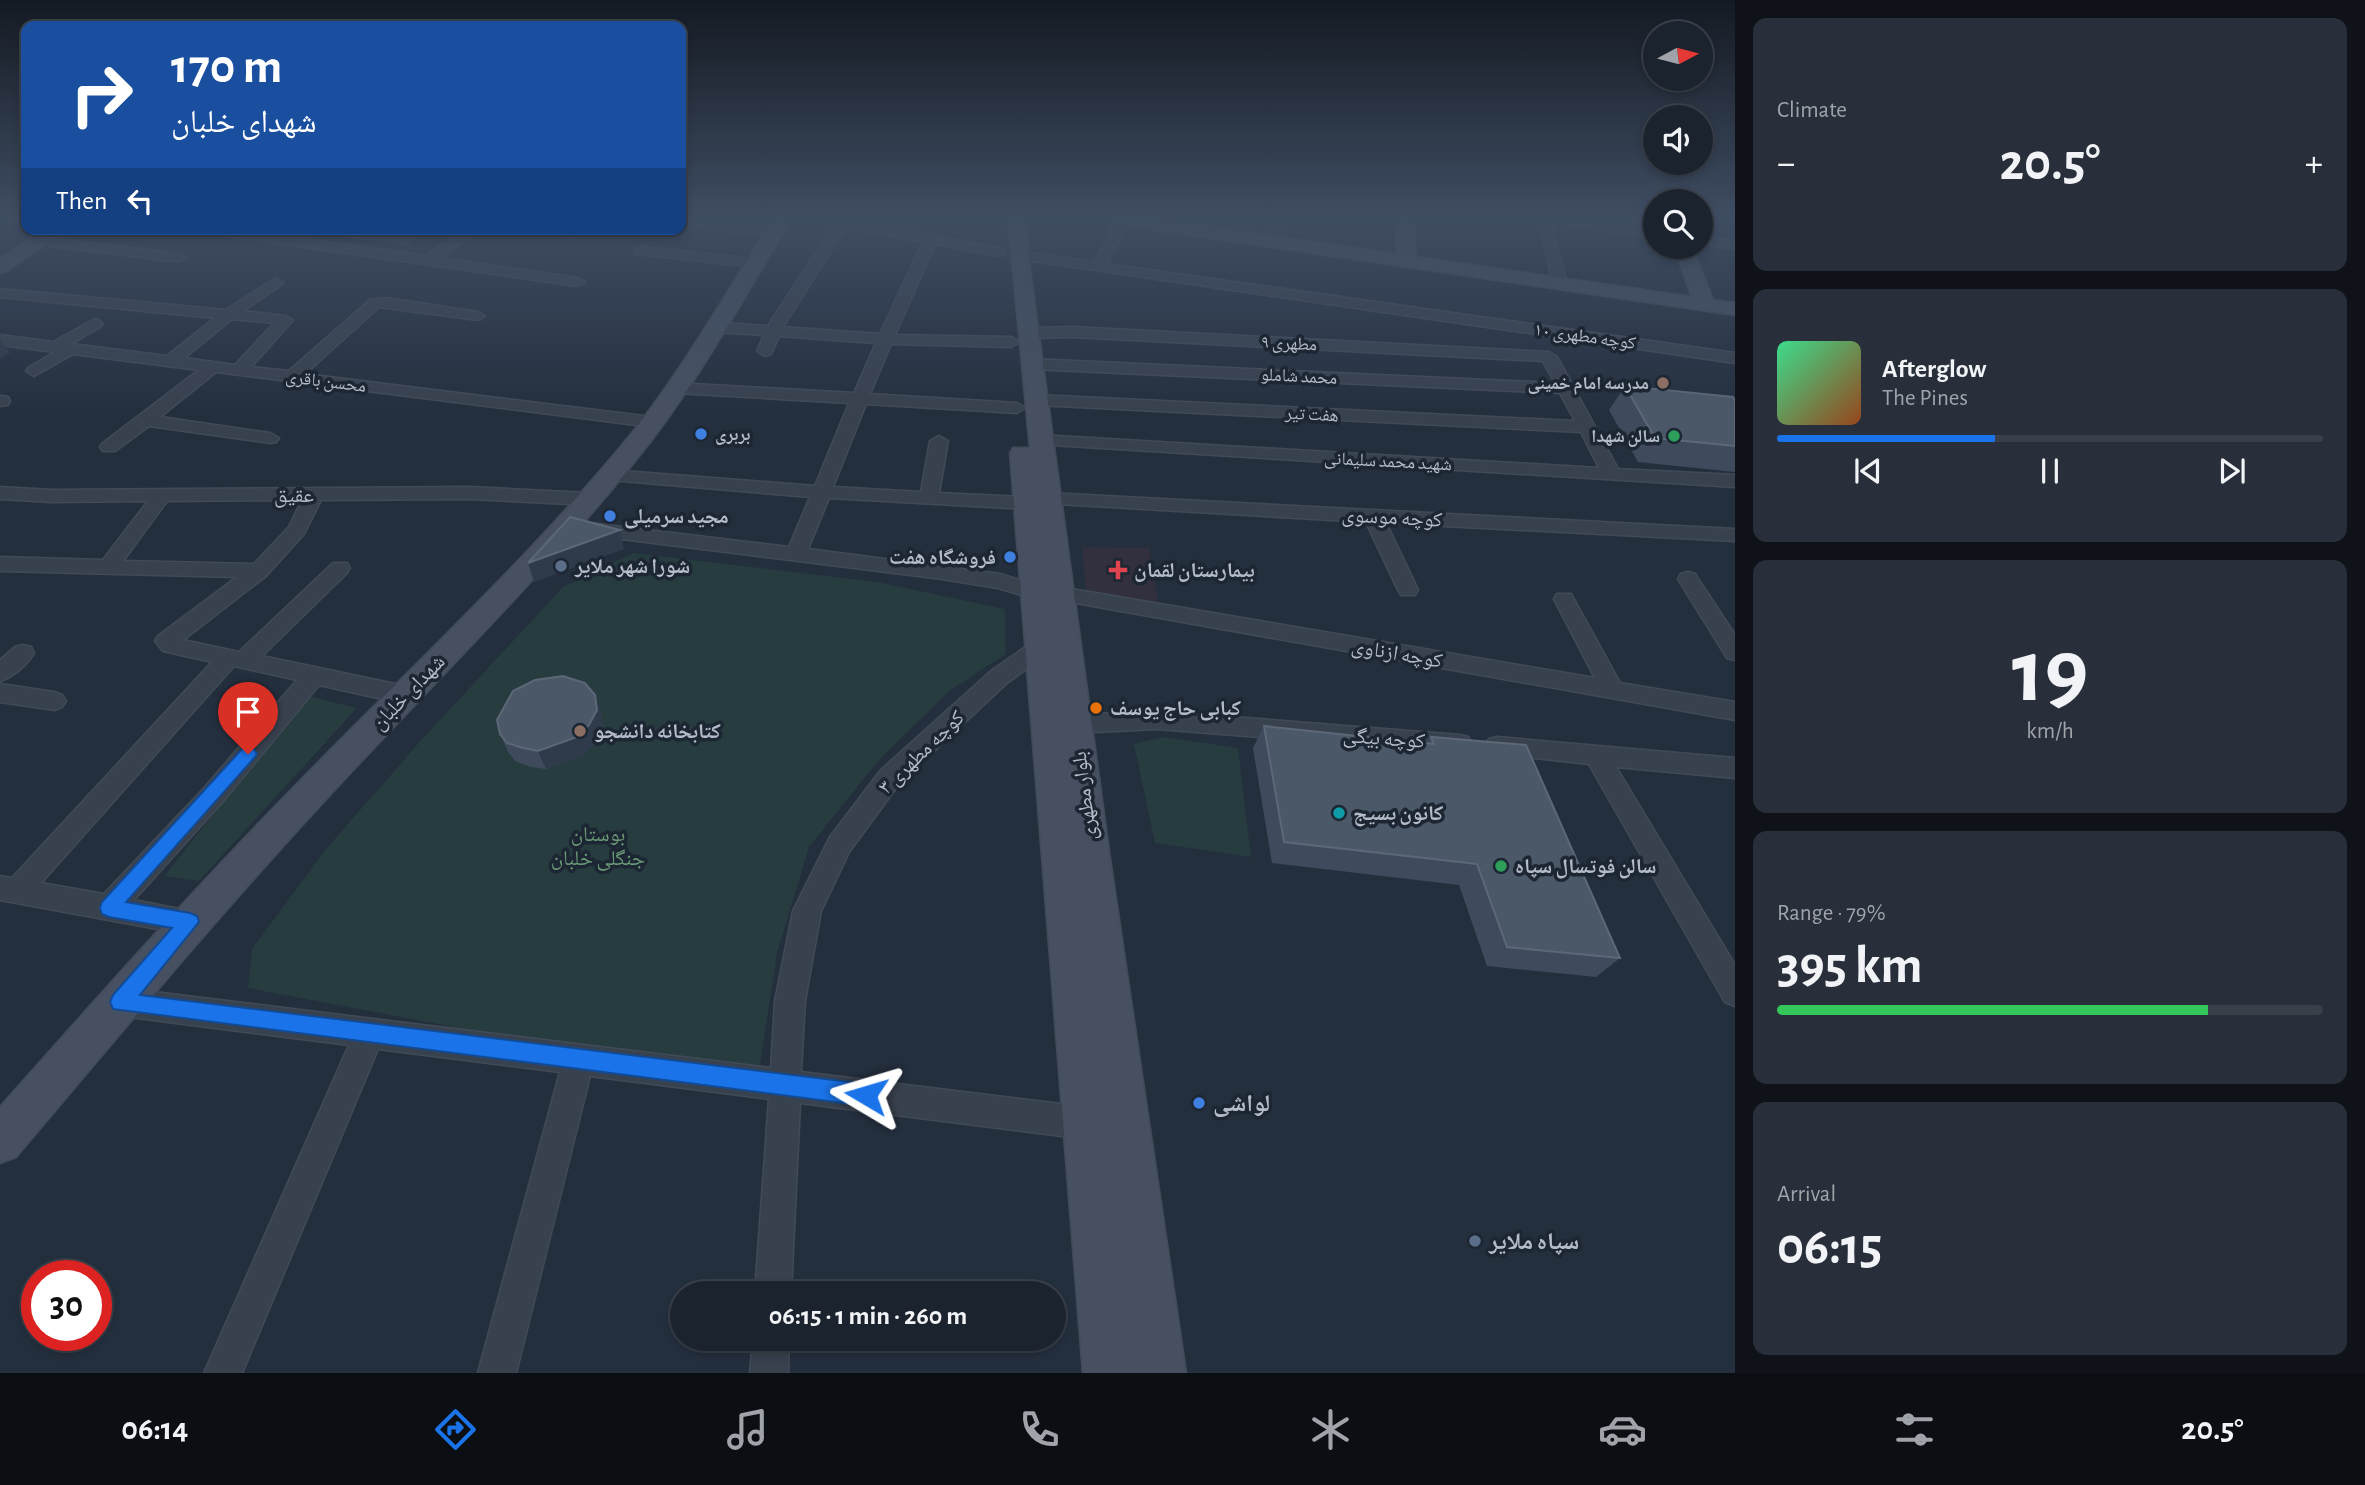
<!DOCTYPE html>
<html lang="en">
<head>
<meta charset="utf-8">
<style>
	:root { --surface:#1b232e; --page:#282f3a; --text:#f1f3f6; --muted:#a0a4aa; --line:#39404a; --accent:#1a73e8 }
	body { margin:0; font-family:"Alegreya Sans","Noto Naskh Arabic",sans-serif; background:var(--page); color:var(--text); height:100vh; display:flex; flex-direction:column; font-size:26px; white-space:nowrap }
	* { box-sizing:border-box; margin:0 }
	p { font-size:23px; color:var(--muted) }
	.icon { flex:none; width:38px; height:38px; fill:none; stroke:currentColor; stroke-width:2; stroke-linecap:round; stroke-linejoin:round }
	.map { position:relative; flex:1; overflow:hidden }
	.drawer { display:flex; flex-direction:column; gap:18px; padding:18px; background:#0f1319; width:630px }
	.drawer>* { flex:none }
	.top-card { position:absolute; left:21px; top:21px; width:665px; height:214px; border-radius:14px; box-shadow:0 4px 10px #0003,0 0 0 2px var(--line); background:#1a4fa0; color:#fff; overflow:hidden }
	.needle { width:46px; rotate:83deg }
	.controls { position:absolute; left:1643px; top:21px; display:grid; gap:14px }
	.controls a { display:grid; place-items:center; width:70px; height:70px; border-radius:50%; background:var(--surface); box-shadow:0 4px 10px #0003,0 0 0 2px var(--line); font-size:35px }
	.speed { position:absolute; left:21px; top:1260px; display:flex; gap:14px; font-size:35px; font-weight:700; text-align:center }
	.speed>* { display:grid; place-content:center; width:91px; height:91px; border-radius:50%; background:var(--surface); box-shadow:0 4px 10px #0003,0 0 0 2px var(--line); line-height:1 }
	.speed .limit { border:10px solid #d22; background:#fff; color:#111 }
	.pin { position:absolute; display:grid; place-items:center; width:60px; height:60px; color:#fff; margin:-72px -30px; border-radius:50% 50% 50% 0; rotate:-45deg; box-shadow:0 0 7px #0007 }
	.pin .icon { rotate:45deg }
	.me { position:absolute; width:77px; margin:-38px; rotate:277deg; stroke-linejoin:round; filter:drop-shadow(0 0 5px #0008) }
	.turn { display:flex; align-items:center; gap:24px; height:147px; padding:0 35px; font-size:32px }
	.turn .icon { width:91px; height:91px; stroke-width:2.5 }
	.turn b { display:block; font-size:49px; line-height:60px }
	.then { display:flex; align-items:center; height:66px; padding:0 35px; background:#0003; gap:14px; font-size:26px }
	.big { font-size:52px; font-weight:600; line-height:1.1 }
	.drawer .tile { flex:1; display:flex; flex-direction:column; justify-content:center; gap:10px; min-width:0; padding:0 24px; border-radius:14px; background:var(--page) }
	.drawer .dial { align-items:center; gap:0 }
	.dial b { font-size:91px; line-height:1 }
	.song { display:flex; align-items:center; gap:21px }
	.cover { width:84px; height:84px; border-radius:10px; background:linear-gradient(135deg,hsl(150 70% 55%),hsl(20 70% 35%)) }
	.played { height:7px; border-radius:4px; background:linear-gradient(90deg,var(--accent) 40%,var(--line) 40%) }
	.keys { display:flex; justify-content:space-around; direction:ltr }
	.heat { display:flex; justify-content:space-between; align-items:center; font-size:38px; direction:ltr }
	.charge { height:10px; border-radius:5px; background:linear-gradient(90deg,#34c759 79%,var(--line) 0) }
	.trip { position:absolute; left:670px; top:1281px; width:396px; height:70px; border-radius:35px; background:var(--surface); box-shadow:0 4px 10px #0003,0 0 0 2px var(--line); font-weight:600; line-height:70px; text-align:center }
	.dock { display:flex; height:112px; justify-content:space-around; align-items:center; background:#0b0e12; color:var(--muted) }
	.dock .icon { width:49px; height:49px }
	.dock .active { color:var(--accent) }
	.dock b { font-size:32px; color:var(--text) }
	main { display:flex; flex:1; min-height:0 }
	.map>svg:first-child { display:block }
</style>
</head>
<body>
<main>
<div class="map">
<svg width="1735" height="1373" viewBox="0 0 1735 1373">
	<rect width="100%" height="100%" fill="#242f3e"/>
	<!-- medical -->
	<path fill="#32303f" d="M1082 547 1149 548 1158 602 1086 591Z"/>
	<!-- green -->
	<path fill="#263c3f" d="M633 553 877 582 1005 609 1006 654 949 691 878 761 809 847 777 953 759 1072 560 1047 248 988 252 949 326 849 425 736 563 587Z
		M308 696 357 708 199 881 164 876Z
		M1164 737 1238 748 1251 857 1155 843 1134 744Z"/>
	<g fill="none" stroke-linecap="round" stroke-linejoin="round">
		<defs>
			<path id="street" d="M681 218 775 229 782 233 775 237 681 225Z
				M803 218H832L1005 249V255L1000 256 935 244 895 335 1011 337 1019 342 1011 347 891 344 870 394 1017 403 1025 408 1017 413 866 404 833 487 921 492 930 441 939 436 948 441 939 493 1026 497 1035 503 1026 509 829 498 808 549 1000 574 1042 587 1045 592 1042 597 1035 599 998 588 942 579 589 535 582 533 579 529 582 525 589 523 789 547 810 497 610 480 601 475 610 470 815 486 849 403 676 393 668 388 676 383 854 393 876 343 779 336 771 354 765 356 757 351 764 335 713 332 705 327 713 322 768 326 833 226ZM845 228 923 242 880 334 783 327Z
				M1118 218 1129 220 1107 264 1735 353V363L1019 259 1012 255 1019 251 1094 262Z
				M1268 218H1280L1278 242 1271 246 1264 242Z
				M1538 218H1580L1656 230V238L1551 221 1567 284 1560 288 1553 284Z
				M200 229H235L425 256 464 229H479L440 258 578 278 585 282 578 286 206 233Z
				M315 229H357L406 235 413 239 406 243 321 233Z
				M567 229H582L569 238 562 234Z
				M1701 236 1735 241V249L1701 244Z
				M39 237 179 254 186 258 179 262 34 244V238Z
				M642 247 755 259 762 263 755 267 637 254 635 251Z
				M276 278 283 282 281 285 243 311 286 316 293 320 251 367 289 371 370 300 386 298 478 312 485 316 478 320 379 307 305 374 652 417 661 422 652 427 216 372 160 417 270 433 279 438 276 442 270 443 149 426 115 451H103L100 447 103 443 199 370 73 354 34 376 26 371 28 368 55 352 0 345V335L53 342 95 319 100 321 103 324 100 327 71 344 167 356 215 318 0 297V289L226 310ZM232 319 274 323 235 365 184 358Z
				M1074 327 1549 352 1557 357 1618 469 1735 475V487L1035 444 1032 440 1035 436 1041 435 1599 468 1581 432 1037 405 1029 400 1037 395 1575 421 1560 393 1032 369 1024 364 1032 359 1555 383 1543 361 1074 337 1029 338 1021 333 1029 328Z
				M0 396 8 397 10 401 8 405 0 406Z
				M0 487 51 490 470 487 589 493 598 499 589 505 470 499 321 500 304 534 266 576 183 640 239 652 333 563H347L350 568 347 573 262 656 405 686 413 689 416 695 413 701 405 704 319 685 224 800 134 900 200 913 204 922 200 931 190 935 0 900V876L12 878 212 662 163 651 155 641 158 636 237 577 0 571V557L103 560 148 501 51 502 0 499ZM302 500 289 527 254 564 123 561 167 501ZM234 666 297 680 206 786 104 894 41 883Z
				M1048 493 1735 529V541L1386 523 1418 590 1415 595H1401L1398 590 1366 522 1041 503 1039 499 1041 495Z
				M1688 572 1695 574 1735 635V660L1727 658 1678 579 1681 574Z
				M1060 587 1595 678 1554 599 1557 594H1571L1620 683 1735 702V720L1053 599 1050 594 1053 589Z
				M1040 633 1048 636 1051 641 1043 657 1007 683 899 784 849 852 821 911 805 1001 801 1072 1086 1107 1097 1112 1102 1123 1097 1134 1086 1139 800 1103 791 1293H755L769 1099 590 1076 516 1373H478L560 1072 378 1049 242 1373H204L349 1045 121 1016 111 1012 106 1002 111 992 121 988 771 1068 775 1001 793 911 830 837 881 770 991 671 1027 646 1032 636Z
				M23 645 31 647 34 653C27 665 13 677 0 681V660L15 647Z
				M0 684 54 692 62 695 66 701 62 707 54 710 0 702Z
				M1157 711 1460 735 1468 737 1472 744 1468 751 1460 753 1157 729 1075 733 1067 730 1063 724 1067 718 1075 715Z
				M1497 737 1735 758V778L1616 767 1735 965V1006L1725 1002 1589 764 1489 753 1485 746 1489 739Z
				M753 1339H789L788 1373H750Z"/>
			<path id="secondary" d="M774 218H792C742 300 696 386 636 460 537 583 423 693 317 809 213 922 115 1040 16 1157L0 1163V1107C96 999 192 891 293 788 402 676 518 569 618 450 678 379 724 296 774 218Z
				M1008 218H1026L1028 255 1109 852 1186 1373H1083L1010 453 1013 448H1030Z
				M1099 218H1147L1397 254 1395 218H1413L1416 257 1692 297 1674 247H1692L1713 300 1735 303V315L1108 223Z
				M45 229H67L7 271 0 273V259Z"/>
		</defs>
		<!-- street casing -->
		<use href="#street" stroke="#414a57" stroke-width="3"/>
		<!-- secondary casing -->
		<use href="#secondary" stroke="#414a57" stroke-width="3"/>
		<!-- street -->
		<use href="#street" fill="#38414e" fill-rule="evenodd"/>
		<!-- secondary -->
		<use href="#secondary" fill="#465061" fill-rule="evenodd"/>
	</g>
	<!-- wall -->
	<path fill="#3f4b5c" d="M1625 386 1735 446V472L1638 462 1609 410Z
		M601 713 603 729 595 743 584 755 546 769 531 767 515 761 508 752 500 734Z
		M1264 726 1427 743 1431 737 1620 958 1596 977 1487 966 1459 885 1272 863 1253 748Z"/>
	<!-- shaded-wall -->
	<path fill="#2f3b4b" d="M0 339 10 353 0 359Z
		M620 530 624 549 534 582 528 563Z
		M595 695 601 713 603 729 595 743 584 755 546 769 538 751Z"/>
	<!-- building -->
	<path fill="#4b5868" stroke="#5c6777" stroke-width="2" d="M1625 386 1733 397 1735 400V446L1655 438Z
		M570 517 620 530 528 563Z
		M563 676 585 683 595 695 597 710 589 725 577 737 538 751 523 748 507 743 500 734 497 720 513 691 535 680Z
		M1264 726 1434 744 1431 737 1526 745 1620 958 1507 947 1477 864 1284 842Z"/>
	<!-- sky -->
	<linearGradient id="sky" x2="0" y2="1"><stop stop-color="#141a22"/><stop offset="0.53" stop-color="#3f4d63"/><stop offset="1" stop-color="#3f4d63" stop-opacity="0"/></linearGradient>
	<rect width="1735" height="411" fill="url(#sky)"/>
	<!-- route -->
	<path fill="#1a73e8" stroke="#114b97" stroke-width="2" d="M248 747 254 749 257 754 254 758 126 902 190 913 197 916 199 922 140 995 866 1084 874 1088 877 1095 874 1103 866 1106 113 1009 110 1002 113 995 172 928 109 917 102 914 100 908 102 902 242 749Z"/>
	<!-- markers -->
	<g fill="#8d6e63" stroke="#1d2633" stroke-width="2.5">
		<circle cx="1663" cy="383" r="7"/>
		<circle cx="580" cy="731" r="7"/>
	</g>
	<g fill="#3f7fe0" stroke="#1d2633" stroke-width="2.5">
		<circle cx="701" cy="434" r="7"/>
		<circle cx="610" cy="516" r="7"/>
		<circle cx="1010" cy="557" r="7"/>
		<circle cx="1199" cy="1103" r="7"/>
	</g>
	<g fill="#2e9e5b" stroke="#1d2633" stroke-width="2.5">
		<circle cx="1674" cy="436" r="7"/>
		<circle cx="1501" cy="866" r="7"/>
	</g>
	<g fill="#5c6f8a" stroke="#1d2633" stroke-width="2.5">
		<circle cx="561" cy="566" r="7"/>
		<circle cx="1475" cy="1241" r="7"/>
	</g>
	<path fill="#e0444e" stroke="#1d2633" stroke-width="2.5" d="M1114.5 559.5h7v7h7v7h-7v7h-7v-7h-7v-7h7z"/>
	<circle fill="#e8710a" stroke="#1d2633" stroke-width="2.5" cx="1096" cy="708" r="7"/>
	<circle fill="#0f9aa8" stroke="#1d2633" stroke-width="2.5" cx="1339" cy="813" r="7"/>
	<g text-anchor="middle" stroke-width="7" stroke-linejoin="round" paint-order="stroke">
		<!-- far-street labels -->
		<g font-size="18" fill="#b4bcc9" stroke="#1d2633">
			<text transform="translate(1585 336) rotate(8)" y="6">کوچه مطهری ۱۰</text>
			<text transform="translate(1289 343) rotate(3)" y="6">مطهری ۹</text>
			<text transform="translate(1299 376) rotate(3)" y="6">محمد شاملو</text>
			<text transform="translate(326 381) rotate(7)" y="6">محسن باقری</text>
			<text transform="translate(1312 414) rotate(3)" y="6">هفت تیر</text>
			<text transform="translate(1388 461) rotate(3)" y="6">شهید محمد سلیمانی</text>
		</g>
		<!-- far-poi labels -->
		<g font-size="18" font-weight="bold" fill="#b4bcc9" stroke="#1d2633" text-anchor="end">
			<text x="1649" y="389">مدرسه امام خمینی</text>
			<text x="715" y="440" text-anchor="start">بربری</text>
			<text x="1660" y="442">سالن شهدا</text>
		</g>
		<!-- street labels -->
		<g font-size="21" fill="#b4bcc9" stroke="#1d2633">
			<text x="294" y="502">عقیق</text>
			<text transform="translate(1392 517) rotate(3)" y="7">کوچه موسوی</text>
			<text transform="translate(1397 653) rotate(10)" y="7">کوچه ازناوی</text>
			<text transform="translate(408 692) rotate(-46)" y="7">شهدای خلبان</text>
			<text transform="translate(1384 738) rotate(4)" y="7">کوچه بیگی</text>
			<text transform="translate(921 752) rotate(-44)" y="7">کوچه مطهری ۳</text>
			<text transform="translate(1084 796) rotate(-97)" y="7">بلوار مطهری</text>
		</g>
		<!-- poi labels -->
		<g font-size="21" font-weight="bold" fill="#b4bcc9" stroke="#1d2633" text-anchor="start">
			<text x="624" y="523">مجید سرمیلی</text>
			<text x="996" y="564" text-anchor="end">فروشگاه هفت</text>
			<text x="575" y="573">شورا شهر ملایر</text>
			<text x="1134" y="577">بیمارستان لقمان</text>
			<text x="1110" y="715">کبابی حاج یوسف</text>
			<text x="594" y="738">کتابخانه دانشجو</text>
			<text x="1353" y="820">کانون بسیج</text>
			<text x="1515" y="873">سالن فوتسال سپاه</text>
		</g>
		<!-- park labels -->
		<g font-size="21" fill="#6b9a76" stroke="#1d2633">
			<text x="598" y="841">بوستان<tspan x="598" dy="24">جنگلی خلبان</tspan></text>
		</g>
		<!-- near-poi labels -->
		<g font-size="24" font-weight="bold" fill="#b4bcc9" stroke="#1d2633" text-anchor="start">
			<text x="1213" y="1111">لواشی</text>
			<text x="1489" y="1249">سپاه ملایر</text>
		</g>
	</g>
</svg>
<div class="controls">
<a><svg class="needle" viewBox="-14 -14 28 28"><path d="M0-13l5 13h-10z" fill="#e53935"/><path d="M0 13l5-13h-10z" fill="#a0a4aa"/></svg></a>
<a><svg class="icon" aria-label="sound" viewBox="0 0 24 24"><path d="M4 9h4l5-4v14l-5-4H4zM17 9q2 3 0 6"/></svg></a>
<a><svg class="icon" aria-label="search" viewBox="0 0 24 24"><circle cx="10" cy="10" r="6"/><path d="M15 15l6 6"/></svg></a>
</div>
<div class="speed"><div class="limit">30</div></div>
<div class="pin" style="left:248px;top:754px;background:#d93025"><svg class="icon" aria-label="arrive" viewBox="0 0 24 24"><path d="M6 21V4h12l-3 4 3 4H6"/></svg></div>
<svg class="me" style="left:866px;top:1095px" viewBox="-20 -20 40 40"><path d="M0-17L14 15 0 8-14 15z" fill="#1a73e8" stroke="#fff" stroke-width="4"/></svg>
<div class="trip">06:15 · 1 min · 260 m</div>
<div class="top-card">
<div class="turn"><svg class="icon" aria-label="right" viewBox="0 0 24 24"><path d="M7 20v-9h11M14 6l5 5-5 5"/></svg><div><b>170 m</b>شهدای خلبان</div></div>
<div class="then">Then<svg class="icon" aria-label="left" viewBox="0 0 24 24"><path d="M17 20v-9H6M10 6l-5 5 5 5"/></svg></div>
</div>
</div>
<section class="drawer">
<div class="tile"><p>Climate</p>
<div class="heat"><a>−</a><b class="big">20.5°</b><a>+</a></div>
</div>
<div class="tile">
<div class="song"><i class="cover"></i><div><b>Afterglow</b><p>The Pines</p></div></div>
<div class="played"></div>
<div class="keys"><svg class="icon" aria-label="previous" viewBox="0 0 24 24"><path d="M18 5L8 12l10 7zM5 5v14"/></svg><svg class="icon" aria-label="pause" viewBox="0 0 24 24"><path d="M8 5v14M16 5v14"/></svg><svg class="icon" aria-label="next" viewBox="0 0 24 24"><path d="M6 5l10 7-10 7zM19 5v14"/></svg></div>
</div>
<div class="tile dial"><b>19</b><p>km/h</p></div>
<div class="tile"><p>Range · 79%</p><b class="big">395 km</b><div class="charge"></div></div>
<div class="tile"><p>Arrival</p><b class="big">06:15</b></div>
</section>
</main>
<nav class="dock">
<b>06:14</b>
<svg class="icon active" aria-label="directions" viewBox="0 0 24 24"><path d="M12 3l9 9-9 9-9-9zM9 14v-3h6M13 9l2 2-2 2"/></svg>
<svg class="icon" aria-label="music" viewBox="0 0 24 24"><path d="M9 18V5l10-2v13"/><circle cx="6" cy="18" r="3"/><circle cx="16" cy="16" r="3"/></svg>
<svg class="icon" aria-label="phone" viewBox="0 0 24 24"><path d="M5 4h4l2 5-3 2q2 4 5 5l2-3 5 2v4C11 20 4 13 5 4z"/></svg>
<svg class="icon" aria-label="climate" viewBox="0 0 24 24"><path d="M12 3v18M4 7l16 10M4 17L20 7"/></svg>
<svg class="icon" aria-label="car" viewBox="0 0 24 24"><path d="M5 17H2v-5l4-1 3-4h7l3 4 3 1v5h-3M9 17h6M6 11h13"/><circle cx="7" cy="17" r="2"/><circle cx="17" cy="17" r="2"/></svg>
<svg class="icon" aria-label="filters" viewBox="0 0 24 24"><path d="M4 7h16M4 17h16"/><circle cx="9" cy="7" r="2"/><circle cx="15" cy="17" r="2"/></svg>
<b>20.5°</b>
</nav>
</body>
</html>
